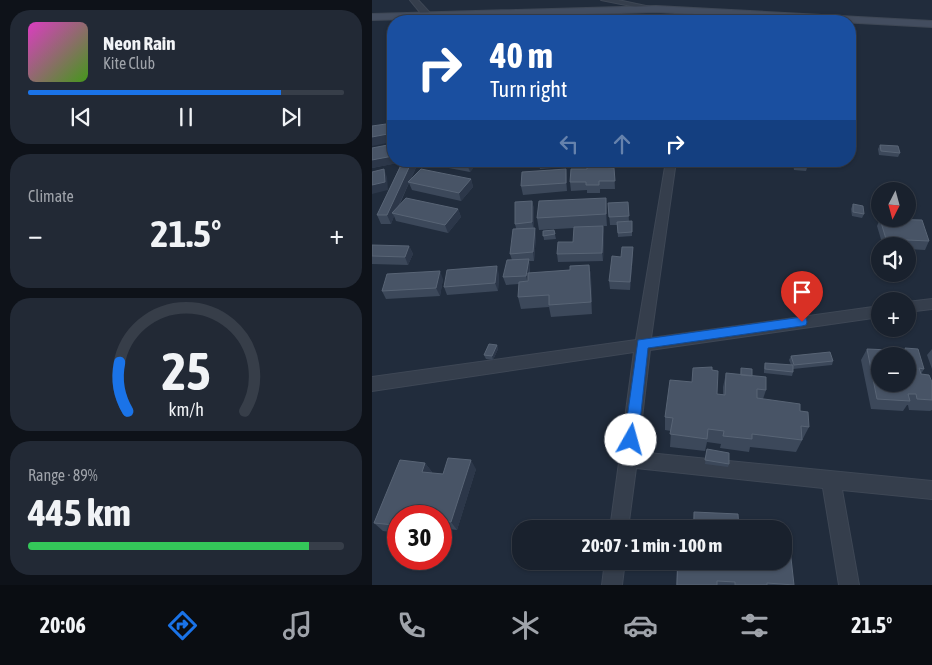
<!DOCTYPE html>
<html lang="en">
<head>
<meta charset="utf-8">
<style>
	:root { --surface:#19212d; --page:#222935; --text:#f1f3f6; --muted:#9fa3aa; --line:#373e49; --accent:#1a73e8 }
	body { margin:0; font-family:"Asap Condensed",sans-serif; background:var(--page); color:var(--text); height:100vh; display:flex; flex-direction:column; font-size:19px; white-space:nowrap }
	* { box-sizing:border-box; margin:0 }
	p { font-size:16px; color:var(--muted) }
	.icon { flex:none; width:28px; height:28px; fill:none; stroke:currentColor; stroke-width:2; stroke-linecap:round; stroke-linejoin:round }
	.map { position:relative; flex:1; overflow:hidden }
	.panel { display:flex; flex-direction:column; gap:10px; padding:10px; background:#0e1219; width:372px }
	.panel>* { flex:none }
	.top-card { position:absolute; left:15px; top:15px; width:469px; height:152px; border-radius:20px; box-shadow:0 1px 4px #0004,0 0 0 1px var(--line); background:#1a4fa0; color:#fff; overflow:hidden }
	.needle { width:32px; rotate:186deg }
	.tools { position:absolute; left:499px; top:182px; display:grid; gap:10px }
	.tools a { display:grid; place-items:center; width:45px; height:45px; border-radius:50%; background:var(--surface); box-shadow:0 1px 4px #0004,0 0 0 1px var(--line); font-size:25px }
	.speed { position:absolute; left:15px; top:505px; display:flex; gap:10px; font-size:25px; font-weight:700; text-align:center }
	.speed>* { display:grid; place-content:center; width:65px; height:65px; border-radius:50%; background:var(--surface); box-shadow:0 1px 4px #0004,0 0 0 1px var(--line); line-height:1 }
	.speed .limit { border:8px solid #d22; background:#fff; color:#111 }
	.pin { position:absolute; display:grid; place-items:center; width:42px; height:42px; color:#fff; margin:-51px -21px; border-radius:50% 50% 50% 0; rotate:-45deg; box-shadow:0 0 5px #0007 }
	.pin .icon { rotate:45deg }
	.me { position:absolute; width:55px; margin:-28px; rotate:7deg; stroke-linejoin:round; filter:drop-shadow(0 0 4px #0008) }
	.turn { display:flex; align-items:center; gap:18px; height:105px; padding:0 20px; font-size:22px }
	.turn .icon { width:65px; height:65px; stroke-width:2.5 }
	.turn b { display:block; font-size:35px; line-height:42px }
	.lanes { display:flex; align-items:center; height:48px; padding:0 20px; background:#0003; justify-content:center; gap:25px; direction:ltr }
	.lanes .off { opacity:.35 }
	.big { font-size:38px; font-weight:700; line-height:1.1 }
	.panel .tile { flex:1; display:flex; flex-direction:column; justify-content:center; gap:8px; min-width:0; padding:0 18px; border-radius:20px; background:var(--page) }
	.panel .dial { align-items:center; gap:0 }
	.dial svg { height:130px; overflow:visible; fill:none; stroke:var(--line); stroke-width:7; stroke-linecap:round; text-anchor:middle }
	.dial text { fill:var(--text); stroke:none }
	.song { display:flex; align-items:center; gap:15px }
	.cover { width:60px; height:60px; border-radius:8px; background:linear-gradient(135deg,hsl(310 70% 55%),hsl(100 70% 35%)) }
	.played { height:5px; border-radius:2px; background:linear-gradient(90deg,var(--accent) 80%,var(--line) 80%) }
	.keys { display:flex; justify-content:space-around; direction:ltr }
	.heat { display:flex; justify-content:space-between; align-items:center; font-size:28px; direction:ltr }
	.charge { height:8px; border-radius:4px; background:linear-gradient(90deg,#34c759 89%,var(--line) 0) }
	.trip { position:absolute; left:140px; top:520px; width:280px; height:50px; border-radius:20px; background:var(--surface); box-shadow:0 1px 4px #0004,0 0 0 1px var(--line); font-weight:700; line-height:50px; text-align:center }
	.tabs { display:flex; height:80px; justify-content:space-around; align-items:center; background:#0a0d12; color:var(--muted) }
	.tabs .icon { width:35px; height:35px }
	.tabs .current { color:var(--accent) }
	.tabs b { font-size:22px; color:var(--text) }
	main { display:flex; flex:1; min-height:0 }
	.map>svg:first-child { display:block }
</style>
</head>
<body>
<main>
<section class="panel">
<div class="tile">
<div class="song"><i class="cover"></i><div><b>Neon Rain</b><p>Kite Club</p></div></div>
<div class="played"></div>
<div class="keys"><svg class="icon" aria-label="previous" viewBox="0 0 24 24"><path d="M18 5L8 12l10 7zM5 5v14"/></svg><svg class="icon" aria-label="pause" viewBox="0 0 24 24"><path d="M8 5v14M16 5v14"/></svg><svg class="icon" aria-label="next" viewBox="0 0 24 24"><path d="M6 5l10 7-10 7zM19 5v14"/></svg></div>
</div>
<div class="tile"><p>Climate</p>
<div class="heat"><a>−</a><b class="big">21.5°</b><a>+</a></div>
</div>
<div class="tile dial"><svg viewBox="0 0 100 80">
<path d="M14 69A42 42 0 1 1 86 69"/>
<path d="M14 69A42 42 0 0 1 9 39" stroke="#1a73e8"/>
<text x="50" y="56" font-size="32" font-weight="700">25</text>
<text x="50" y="72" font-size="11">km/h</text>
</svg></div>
<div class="tile"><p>Range · 89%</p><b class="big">445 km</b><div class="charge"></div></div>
</section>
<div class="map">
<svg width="560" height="585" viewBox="0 0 560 585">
	<rect width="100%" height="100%" fill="#212c3c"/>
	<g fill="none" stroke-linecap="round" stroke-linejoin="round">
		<defs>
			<path id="street" d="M38 0H46L58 13V17H52Z
				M229 0H246L288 9 284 11Z
				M320 9 327 11 325 21H317Z
				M294 161H304L279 338 508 306V317L278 350 266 452 560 481V499L470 490 487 585H467L451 488 264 468 256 529H238L262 352 0 391V377L264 340Z
				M560 299V309L535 312V302Z
				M233 561H253L250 585H230Z"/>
			<path id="secondary" d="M284 6 560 21V27L284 12 0 20V14Z"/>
		</defs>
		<!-- street casing -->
		<use href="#street" stroke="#3e4755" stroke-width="2"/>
		<!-- secondary casing -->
		<use href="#secondary" stroke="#3e4755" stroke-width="2"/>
		<!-- street -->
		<use href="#street" fill="#353e4c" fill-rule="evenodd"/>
		<!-- secondary -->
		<use href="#secondary" fill="#434d5f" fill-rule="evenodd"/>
	</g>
	<!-- wall -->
	<path fill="#3c485a" d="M508 145 528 153 526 157 507 155 506 149Z
		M0 148 21 161H47L38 181 99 179 101 187 89 201 40 190 37 183 27 206 86 209 89 217 76 233 24 221 22 216 19 224H9L5 215 30 162 0 168Z
		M50 161H107L98 172 50 163Z
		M153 161H195V165L180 166V168L168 169 167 166H154Z
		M199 161H242V162L227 163V166H216L242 168 243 189H228V193H215V190L199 191 198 182 215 169V164L200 165Z
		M414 161H443L442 165H436L434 171 422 170 421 164H414Z
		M195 177V191L151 195 149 186Z
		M234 198 235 226H231L232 234 231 261 186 262 185 254 201 242 202 228 167 230 165 218Z
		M160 201 162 209V228L164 236 162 261H157L158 267V273L198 270 217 265 219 276 220 314 179 317 177 307 149 309 146 297 147 284 134 285 131 277 140 260 138 254 144 228 143 224Z
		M256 202 257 222 260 221V236L246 237 245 225H238L236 203Z
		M481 204 492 214 490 218 480 216 479 209Z
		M508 219H533L557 241 553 250 535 249V246H511L505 226Z
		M182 230 184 239 172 240 171 231Z
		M0 246H37L41 254 36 265 0 264Z
		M261 247V255L258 290 238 289 237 281 249 257Z
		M127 274 126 291 75 295 72 287Z
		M71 279 68 296 14 299 10 291Z
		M125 345 126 349 121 360 114 359 112 355Z
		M533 348 552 369 549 374 560 382V410L558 411 537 410 536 405H535L531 411 499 409 489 360 495 349 508 384 535 356H527L528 353 530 354Z
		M560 349V369L555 355Z
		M419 356 461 361 460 365 421 369V372L420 376 392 373V367L393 363 419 365 417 360Z
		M369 368 380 376 394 390 391 399 428 411 437 427 424 452 378 447 377 452 348 448 349 444 335 442 333 451 298 447 299 431 293 430V417L320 382 340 370 345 394H351V387L354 373 368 375Z
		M335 449 357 464 356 467 333 464Z
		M53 463 60 472V473L71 474 104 469 85 530 69 528V516H26V533L11 531 2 523Z
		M322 512 367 529H321V520Z
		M305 561H411L422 585H304Z"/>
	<!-- shaded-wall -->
	<path fill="#2c3749" d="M21 133V142L0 146V137Z
		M21 156V161H31V162L0 168V160Z
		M40 161H47L23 213H20L22 216 19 224 15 215Z
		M98 161H107L98 172 95 164Z
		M12 169 15 177 16 190 0 194V185Z
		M194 169 195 177V191L194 183Z
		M99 179 101 187 89 201 87 193Z
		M234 198 235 210V226L234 214Z
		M160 201 162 209V230L160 222Z
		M86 209 89 217 76 233 73 225Z
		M231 226 232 234 231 261 230 253Z
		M163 228 164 236 162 261 161 252Z
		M37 246 41 254 36 265 33 257Z
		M261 247V255L258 290V282Z
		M157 259 158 267 156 284 154 276Z
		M217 265 219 276 220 314 219 302Z
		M125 266 127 274 126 291 123 283Z
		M68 271 71 279 68 296 64 288Z
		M125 345 126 349 121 360 120 356Z
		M99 460 104 469 85 530 79 522Z
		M53 463 60 472 57 481 50 472Z
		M25 517 26 518V529L22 525Z"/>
	<!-- building -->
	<path fill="#485466" stroke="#586475" d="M21 123V133L0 137V126Z
		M21 144V156L0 160V148Z
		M508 145 526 146 528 153 509 151Z
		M31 161H40L15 215H5Z
		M81 161H98L95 164Z
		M215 166 242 168 243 181H227V185H214V182H198L199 169H215Z
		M12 169 13 182 0 185V172Z
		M49 169 99 179 87 193 36 182Z
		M194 169V183L149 186 150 172Z
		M34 198 86 209 73 225 20 213Z
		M234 198V214L165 218 167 201Z
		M160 201V222L143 224V202Z
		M256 202 257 216 237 217 236 203Z
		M481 204 491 206 492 214 481 212Z
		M508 219 550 220 557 241 514 239Z
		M260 221V232L246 233 245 222Z
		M231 226 230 253 185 254 186 242H201L202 227Z
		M163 228 161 252 138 254 141 229Z
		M182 230 183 234 171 236V231Z
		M0 245 37 246 33 257 0 256Z
		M250 247H261L258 282 237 281 240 256 249 257Z
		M157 259 154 276 131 277 135 260Z
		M217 265 219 302 177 305V295L146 297 147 282 156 281V273L198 270V266Z
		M125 266 123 283 72 287 75 270Z
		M68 271 64 288 10 291 15 274Z
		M117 344 125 345 120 356 112 355Z
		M533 348 546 349 552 369 547 368 549 374 557 375 560 382V400L545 399 544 394H536L538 401 505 399 495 349 518 350 519 356H508V384H535V356H529L528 353 535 354Z
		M458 352 461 361 422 365 419 356Z
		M393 363 421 365V372L393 369Z
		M340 367V370L346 371 345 394 353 395 354 373 394 377V390L385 389V398L428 404V411L436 412 437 427 429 426 430 440 380 434V439L351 436 352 431 336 429 335 439 298 434 301 418 293 417 298 380 320 382 321 368Z
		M369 368 380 369V376L369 375Z
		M335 449 357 453V464L333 460Z
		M76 458 99 460 79 522 69 521V516H26L22 525 2 523 28 460 53 463 50 472 71 474Z
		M322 512 366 514 367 529H322Z
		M411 539 417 540 422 585 395 583V585H363V582L345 581V585H305L306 561H411Z"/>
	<!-- route -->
	<path fill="#1a73e8" stroke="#114b97" d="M430 317 434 318 435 322 434 325 430 326 276 348 266 440 264 445 259 447 254 445 252 440 266 340Z"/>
</svg>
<div class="tools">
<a><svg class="needle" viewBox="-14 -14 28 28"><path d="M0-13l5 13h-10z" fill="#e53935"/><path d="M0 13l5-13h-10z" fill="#9fa3aa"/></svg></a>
<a><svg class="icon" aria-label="sound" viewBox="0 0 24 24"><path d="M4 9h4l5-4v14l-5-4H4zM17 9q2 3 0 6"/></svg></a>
<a>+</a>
<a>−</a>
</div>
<div class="speed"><div class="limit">30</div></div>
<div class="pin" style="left:430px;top:322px;background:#d93025"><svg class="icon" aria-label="arrive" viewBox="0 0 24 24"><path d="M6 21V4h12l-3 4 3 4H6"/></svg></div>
<svg class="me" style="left:259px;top:440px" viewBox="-20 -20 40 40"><circle r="19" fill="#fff"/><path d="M0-13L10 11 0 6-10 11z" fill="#1a73e8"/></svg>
<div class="trip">20:07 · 1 min · 100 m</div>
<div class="top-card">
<div class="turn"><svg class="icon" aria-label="right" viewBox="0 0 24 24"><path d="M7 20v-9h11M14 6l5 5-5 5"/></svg><div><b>40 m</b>Turn right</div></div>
<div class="lanes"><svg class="icon off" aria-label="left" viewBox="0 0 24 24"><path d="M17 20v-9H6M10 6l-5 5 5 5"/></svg><svg class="icon off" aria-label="ahead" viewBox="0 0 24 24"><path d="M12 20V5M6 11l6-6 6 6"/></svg><svg class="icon" aria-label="right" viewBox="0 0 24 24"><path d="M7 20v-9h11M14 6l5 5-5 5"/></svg></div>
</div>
</div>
</main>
<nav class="tabs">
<b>20:06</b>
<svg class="icon current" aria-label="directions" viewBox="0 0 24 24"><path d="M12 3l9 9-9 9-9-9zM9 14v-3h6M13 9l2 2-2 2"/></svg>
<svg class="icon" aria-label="music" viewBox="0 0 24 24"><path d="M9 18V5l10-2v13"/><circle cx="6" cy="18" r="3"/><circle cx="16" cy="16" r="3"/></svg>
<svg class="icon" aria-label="phone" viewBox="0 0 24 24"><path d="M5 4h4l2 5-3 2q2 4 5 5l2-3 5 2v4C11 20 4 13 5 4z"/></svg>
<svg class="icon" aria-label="climate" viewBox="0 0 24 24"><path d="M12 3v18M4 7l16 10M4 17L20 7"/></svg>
<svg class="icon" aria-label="car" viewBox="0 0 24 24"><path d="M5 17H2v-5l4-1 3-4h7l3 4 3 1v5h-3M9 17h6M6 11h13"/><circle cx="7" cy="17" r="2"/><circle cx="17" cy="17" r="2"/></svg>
<svg class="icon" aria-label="filters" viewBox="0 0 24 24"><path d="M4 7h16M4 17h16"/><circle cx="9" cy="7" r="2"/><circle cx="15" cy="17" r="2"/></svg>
<b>21.5°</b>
</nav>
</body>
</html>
